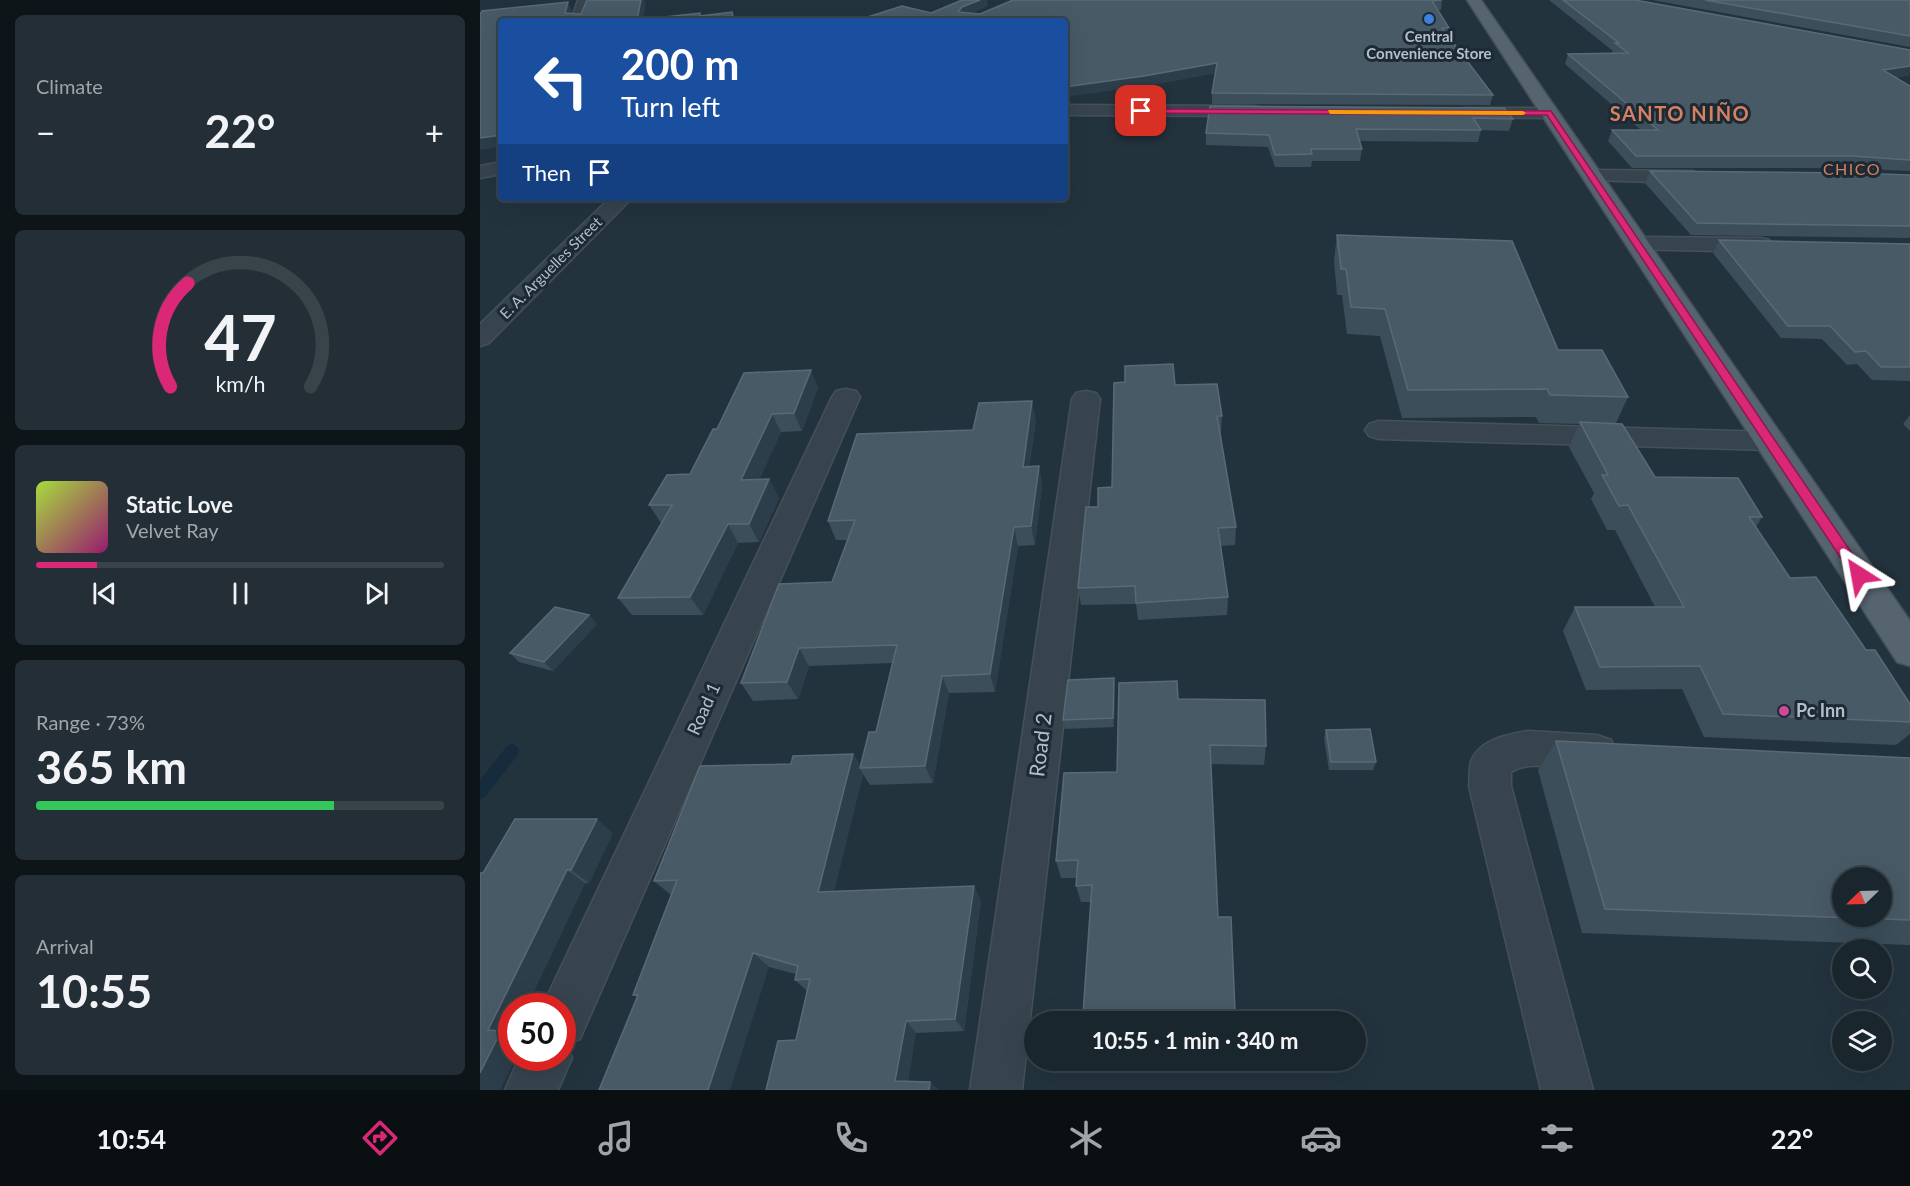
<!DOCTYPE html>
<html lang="en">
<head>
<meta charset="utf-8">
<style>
	:root { --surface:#1a262e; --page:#232e36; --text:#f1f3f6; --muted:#9fa5aa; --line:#38434a; --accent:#db2777 }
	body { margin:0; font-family:Lato,sans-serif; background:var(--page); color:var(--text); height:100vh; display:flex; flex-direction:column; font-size:22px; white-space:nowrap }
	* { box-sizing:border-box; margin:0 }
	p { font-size:20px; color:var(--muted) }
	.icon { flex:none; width:33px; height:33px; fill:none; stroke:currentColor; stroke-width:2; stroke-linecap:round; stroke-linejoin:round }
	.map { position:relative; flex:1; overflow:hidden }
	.panel { display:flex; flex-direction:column; gap:15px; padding:15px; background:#0e1519; width:480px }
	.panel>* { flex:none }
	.banner { position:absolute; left:18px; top:18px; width:570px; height:183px; border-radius:6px; box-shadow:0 6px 24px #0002,0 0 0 2px var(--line); background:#1a4fa0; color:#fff; overflow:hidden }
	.needle { width:39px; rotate:247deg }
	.fabs { position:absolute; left:1352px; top:867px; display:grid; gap:12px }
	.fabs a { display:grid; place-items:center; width:60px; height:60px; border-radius:50%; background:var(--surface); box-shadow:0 6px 24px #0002,0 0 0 2px var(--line); font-size:30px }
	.speed { position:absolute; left:18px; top:993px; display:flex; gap:12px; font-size:30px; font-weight:700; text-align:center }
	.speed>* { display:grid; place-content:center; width:78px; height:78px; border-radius:50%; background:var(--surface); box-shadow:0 6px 24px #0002,0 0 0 2px var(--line); line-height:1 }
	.speed .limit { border:9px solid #d22; background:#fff; color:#111 }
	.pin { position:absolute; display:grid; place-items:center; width:51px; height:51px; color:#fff; margin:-26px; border-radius:12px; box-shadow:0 3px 9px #0006 }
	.me { position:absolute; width:66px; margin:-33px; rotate:326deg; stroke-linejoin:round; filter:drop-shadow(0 0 4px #0008) }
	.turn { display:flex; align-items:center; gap:21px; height:126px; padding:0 24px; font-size:27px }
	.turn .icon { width:78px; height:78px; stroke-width:2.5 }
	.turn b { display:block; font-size:42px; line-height:51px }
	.then { display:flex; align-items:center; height:57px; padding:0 24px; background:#0003; gap:12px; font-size:22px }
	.big { font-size:45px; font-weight:700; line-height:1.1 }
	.panel .card { flex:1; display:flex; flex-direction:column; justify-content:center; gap:9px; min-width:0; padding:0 21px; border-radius:9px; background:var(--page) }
	.panel .dial { align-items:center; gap:0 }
	.dial svg { height:156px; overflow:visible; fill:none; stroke:var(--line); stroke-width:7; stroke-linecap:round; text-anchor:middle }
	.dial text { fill:var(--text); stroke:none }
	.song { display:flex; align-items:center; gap:18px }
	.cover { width:72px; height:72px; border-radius:9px; background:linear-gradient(135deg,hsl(80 70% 55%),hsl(320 70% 35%)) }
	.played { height:6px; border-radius:3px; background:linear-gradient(90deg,var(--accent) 15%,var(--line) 15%) }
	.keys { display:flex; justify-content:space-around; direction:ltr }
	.heat { display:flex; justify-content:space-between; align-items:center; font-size:33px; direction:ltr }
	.charge { height:9px; border-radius:4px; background:linear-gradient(90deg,#34c759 73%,var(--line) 0) }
	.trip { position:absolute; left:544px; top:1011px; width:342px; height:60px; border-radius:30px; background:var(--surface); box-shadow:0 6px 24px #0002,0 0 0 2px var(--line); font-weight:700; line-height:60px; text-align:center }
	.tab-bar { display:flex; height:96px; justify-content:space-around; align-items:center; background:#0a0f12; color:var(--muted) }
	.tab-bar .icon { width:42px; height:42px }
	.tab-bar .active { color:var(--accent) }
	.tab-bar b { font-size:27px; color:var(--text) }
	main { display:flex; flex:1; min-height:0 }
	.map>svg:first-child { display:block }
</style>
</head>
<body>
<main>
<section class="panel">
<div class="card"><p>Climate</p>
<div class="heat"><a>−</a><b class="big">22°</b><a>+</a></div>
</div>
<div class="card dial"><svg viewBox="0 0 100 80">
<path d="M14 69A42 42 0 1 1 86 69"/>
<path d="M14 69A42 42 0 0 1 23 16" stroke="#db2777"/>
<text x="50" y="56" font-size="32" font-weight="700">47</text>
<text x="50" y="72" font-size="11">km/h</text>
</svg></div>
<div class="card">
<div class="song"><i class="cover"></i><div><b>Static Love</b><p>Velvet Ray</p></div></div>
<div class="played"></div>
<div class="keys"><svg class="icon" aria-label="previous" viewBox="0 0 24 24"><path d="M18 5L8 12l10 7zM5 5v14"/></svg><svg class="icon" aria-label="pause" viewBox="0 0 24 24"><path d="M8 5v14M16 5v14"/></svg><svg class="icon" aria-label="next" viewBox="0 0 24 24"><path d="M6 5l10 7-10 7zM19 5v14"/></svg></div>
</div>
<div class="card"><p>Range · 73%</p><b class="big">365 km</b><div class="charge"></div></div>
<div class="card"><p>Arrival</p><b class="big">10:55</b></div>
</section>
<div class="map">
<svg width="1430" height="1090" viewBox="0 0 1430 1090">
	<rect width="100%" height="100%" fill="#23333e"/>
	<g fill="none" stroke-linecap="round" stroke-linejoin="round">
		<!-- stream -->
		<path fill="#162c3c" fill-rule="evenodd" d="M32 744 37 746 39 751 37 756 5 797 0 799V780L27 746Z"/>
		<defs>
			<path id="minor" d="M98 0H112L105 21H91Z
				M585 105 773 106 779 107 782 111 779 115 773 116 585 115Z
				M984 108H1069L1075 109 1078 113 1075 117 1069 118 978 117 975 113 978 109Z
				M21 162V174L0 178V166Z
				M1113 170 1212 171 1219 173 1222 177 1219 181 1212 183 1106 180 1103 176 1106 172Z
				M130 198H152L9 343 0 346V324Z
				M1158 237 1281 238 1289 240 1292 245 1289 250 1281 252 1150 249 1147 244 1150 239Z
				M366 389 376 391 380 397 100 1039 86 1044 92 1058 78 1090H25L39 1058H82V1006H63L64 1003 352 397 356 391Z
				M606 391 616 393 620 399 542 1090H490L592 399 596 393Z
				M899 421 1291 432 1301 434 1306 441 1301 448 1291 450 899 439 889 436 885 430 889 424Z
				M1048 731 1117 735 1131 740 1137 753 1131 766C1127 767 1122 770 1118 771 1091 776 1056 756 1031 772V786L1113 1090H1061L989 786C990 778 989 769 991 762 998 740 1028 734 1048 731Z"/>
			<path id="major" d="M987 0H1001L1430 621V666L1417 662Z"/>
		</defs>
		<!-- minor casing -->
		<use href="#minor" stroke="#44505a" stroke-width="3"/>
		<!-- major casing -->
		<use href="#major" stroke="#44505a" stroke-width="3"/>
		<!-- minor -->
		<use href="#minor" fill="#37444e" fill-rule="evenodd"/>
		<!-- major -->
		<use href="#major" fill="#55646e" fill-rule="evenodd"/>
	</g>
	<!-- wall -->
	<path fill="#3b4e5a" d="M1069 0H1155L1430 50V75L1415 78 1430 86V171L1366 168H1152L1128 141 1132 130H1161L1085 64 1088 54 1132 53 1133 51Z
		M1172 0H1430V47Z
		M962 1 961 10H957L969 28 968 36 1013 95 1010 105 732 104V93L736 73 665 86 585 21 451 13 508 6 491 13 500 14Z
		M730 106 1033 119 1029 131 1001 130 998 142 880 141 882 149 880 161H832L831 167H795L788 147 726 145V133Z
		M1170 171 1430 175V238L1211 235 1165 183Z
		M857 235 1078 350 1148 397 1136 423 1175 477 1282 517 1276 527 1310 578 1386 650 1430 704V734L1416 745 1224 737 1202 689 1106 690 1083 631 1095 607H1175L1135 530H1127L1111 499 1114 493 1089 447 1099 424 1059 423 1056 417 922 418 900 336 867 334 862 295H857L854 261Z
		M1239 240 1430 244V381L1392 380 1377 364 1367 365 1342 339 1301 338 1233 253Z
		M695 385 742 416 741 433H740L756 527 755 545 740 546 748 597 747 615 658 620 656 604 601 605 598 588 618 507 632 487Z
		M338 388 322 431 301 432 279 480 289 479 299 498 279 542 258 543 223 615H152L138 598 182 523H181L169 505 210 474 237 429Z
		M1430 415V431L1423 424Z
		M556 420 549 467 559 466 562 485 555 545 538 546 515 692 469 693 453 783 390 785 383 774 354 891 494 886 501 901 484 1031 436 1033 286 1090 316 1040 327 991 315 980 316 974 289 967 157 997 153 995 191 895 174 881 311 764 373 754 380 766 396 732 413 663 329 666 318 699 273 701 261 683 352 582 368 540H356L348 521 493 430Z
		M117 624 73 671 39 662 30 653Z
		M634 678 635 687 634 727 585 729 583 720Z
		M698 699 786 746 784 765 731 764 738 917 755 1012 754 1022H605L603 1014 611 902H601L596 886 597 878H581L576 861 637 772Z
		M846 730 896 762 893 770H849L844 738Z
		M1076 741 1430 758V945L1102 933 1058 770Z
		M133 833 109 883H105L47 1006H32V1058H35L20 1090H0L3 873Z"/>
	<!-- shaded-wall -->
	<path fill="#2c3e4a" d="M161 0H164L166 4 163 21 157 20Z
		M500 0H507L508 6 483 16 478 12 482 7Z
		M88 2 92 11 90 21 85 13Z
		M737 63V73L665 86 585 97V87Z
		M1430 66V75L1397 81 1403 70Z
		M21 135V147L0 150V138Z
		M331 370 338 388 322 431 314 413Z
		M552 401 556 420 547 485 543 467Z
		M292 414 301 432 271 498 261 480Z
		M559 466 562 485 555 545 551 526Z
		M289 479 299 498 279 542 269 524Z
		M248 524 258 543 223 615 210 597Z
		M534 527 538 546 515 692 510 674Z
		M109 615 117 624 73 671 64 662Z
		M319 648 329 666 318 699 307 682Z
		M462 676 469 693 453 783 445 766Z
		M634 678 635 687 634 727 633 718Z
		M373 754 382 768H380L383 774 350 907 338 892Z
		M117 819 133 833 109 883 91 870Z
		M87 870 105 883 47 1006H32V1058H35L20 1090H0V1073L8 1030Z
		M494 886 501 901 484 1031 475 1019Z
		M273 953 289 967 250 1090H228Z
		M426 1021 436 1033 427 1090 415 1081Z
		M450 1082 459 1090H449Z"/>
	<!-- building -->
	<path fill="#485a66" stroke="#596a76" stroke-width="1.5" fill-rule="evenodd" d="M107 0H161L157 20 220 13V16L252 12 254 21H21V135L0 138V14L2 11 88 2 85 13 101 14Z
		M482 0H500L482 7 478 12 500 14 533 0H962L952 1 969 28H962L1013 95 732 93 737 63 664 76 585 87V21H375L422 6 451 13Z
		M1083 0H1155L1430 50V66L1403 70 1430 86V160L1372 156H1156L1132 130H1178L1088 54 1148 53 1135 43H1139Z
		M1225 0H1430V36Z
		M730 106 1024 108 1033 119 993 118 1001 130 876 129 882 149H831L832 154 795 155 789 135 726 133Z
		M1170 171 1373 173 1430 175V226L1217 223Z
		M857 235 1032 241 1078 350H1122L1148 397 1070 395 1067 389 928 390 905 309 871 307 866 269H861Z
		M1239 240 1430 244V367H1401L1386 351 1375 352 1350 326H1308Z
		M693 364 695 385 737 384 742 416H737L756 527 738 528 748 597 656 603 655 586 598 588 606 507H618V488L632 487 634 383 645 382V366Z
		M331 370 314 413 292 414 261 480 289 479 269 524H248L210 597 138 598 192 505H169L187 475 210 474 233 429H237L264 373Z
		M552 401 543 467 559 466 551 526 534 527 510 674 462 676 445 766 380 768 389 732H396L417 645 319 648 307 682 261 683 299 584 352 582 375 520 348 521 377 434 493 430 499 403Z
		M1100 422 1142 424 1175 477 1258 478 1282 517H1269L1310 578 1336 577 1386 650H1395L1430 704V722L1243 714 1220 666 1120 667 1095 607H1204L1148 505 1139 506 1122 475H1128Z
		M75 607 109 615 64 662 30 653Z
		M634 678 633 718 583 720 588 680Z
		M697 681 698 699 785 700 786 746 730 745 738 917H751L755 1012 603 1014 612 885 596 886 598 860 576 861 584 773 637 772 639 683Z
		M890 729 896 762H851L846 730Z
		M1076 741 1430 758V920L1125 909ZM1362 878H1401V916H1362Z
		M373 754 338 892 494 886 475 1019 426 1021 415 1081 450 1082 449 1090H286L298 1041 316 1040 330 979 315 980 318 966 273 953 228 1090H119L158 995H153L197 880 174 881 220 766 311 764 313 756Z
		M35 819H117L91 870H87L8 1030 21 1031 0 1073V873H3Z"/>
	<!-- route -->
	<path fill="#db2777" stroke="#8e194d" stroke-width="1.5" d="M659 109 1071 111 1384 571 1386 575 1384 578H1374L1067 115 661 113Z"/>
	<!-- slow -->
	<path fill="#f59e0b" d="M848 110 1043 111 1046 113 1043 115 850 114Z"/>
	<!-- markers -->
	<circle fill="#3f7fe0" stroke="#1d2933" stroke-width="2" cx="949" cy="19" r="6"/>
	<circle fill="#d1479c" stroke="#1d2933" stroke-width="2" cx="1304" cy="711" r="6"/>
	<g text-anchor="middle" stroke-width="6" stroke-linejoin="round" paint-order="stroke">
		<!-- far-poi labels -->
		<g font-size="15" font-weight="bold" fill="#b3bfc9" stroke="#1d2933">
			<text x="949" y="42">Central<tspan x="949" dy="17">Convenience Store</tspan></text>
		</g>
		<!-- far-street labels -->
		<g font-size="15" fill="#b3bfc9" stroke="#1d2933">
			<text transform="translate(71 268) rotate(-45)" y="5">E. A. Arguelles Street</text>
		</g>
		<!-- far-neighbourhood labels -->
		<g font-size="16" letter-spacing="1.5" fill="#d68161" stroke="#1d2933">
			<text x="1372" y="175">CHICO</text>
		</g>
		<!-- street labels -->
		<g font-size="18" fill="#b3bfc9" stroke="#1d2933">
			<text transform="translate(224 709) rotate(-66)" y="6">Road 1</text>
		</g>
		<!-- poi labels -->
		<g font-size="18" font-weight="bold" fill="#b3bfc9" stroke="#1d2933" text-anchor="start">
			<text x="1316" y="717">Pc Inn</text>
		</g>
		<!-- far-district labels -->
		<g font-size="20" font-weight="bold" letter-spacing="1.5" fill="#d68161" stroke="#1d2933">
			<text x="1200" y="121">SANTO NIÑO</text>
		</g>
		<!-- near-street labels -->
		<g font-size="21" fill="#b3bfc9" stroke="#1d2933">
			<text transform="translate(561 745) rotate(-83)" y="7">Road 2</text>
		</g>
	</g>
</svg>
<div class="fabs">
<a><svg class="needle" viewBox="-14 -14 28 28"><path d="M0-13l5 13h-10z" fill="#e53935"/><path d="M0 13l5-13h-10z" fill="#9fa5aa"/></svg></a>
<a><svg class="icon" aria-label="search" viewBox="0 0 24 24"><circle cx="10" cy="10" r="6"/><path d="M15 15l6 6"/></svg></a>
<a><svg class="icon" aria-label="layers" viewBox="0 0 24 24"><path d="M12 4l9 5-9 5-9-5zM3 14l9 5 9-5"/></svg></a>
</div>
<div class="speed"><div class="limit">50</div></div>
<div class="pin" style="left:661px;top:111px;background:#d93025"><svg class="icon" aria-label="arrive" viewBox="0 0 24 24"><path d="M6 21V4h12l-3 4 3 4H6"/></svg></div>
<svg class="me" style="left:1379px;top:575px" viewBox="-20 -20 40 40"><path d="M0-17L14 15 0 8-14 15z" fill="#db2777" stroke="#fff" stroke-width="4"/></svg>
<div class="trip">10:55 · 1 min · 340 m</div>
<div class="banner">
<div class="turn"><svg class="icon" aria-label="left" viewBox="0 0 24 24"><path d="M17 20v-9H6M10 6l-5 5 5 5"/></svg><div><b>200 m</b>Turn left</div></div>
<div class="then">Then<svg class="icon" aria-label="arrive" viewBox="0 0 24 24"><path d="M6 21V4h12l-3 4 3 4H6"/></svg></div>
</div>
</div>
</main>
<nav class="tab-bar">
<b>10:54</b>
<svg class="icon active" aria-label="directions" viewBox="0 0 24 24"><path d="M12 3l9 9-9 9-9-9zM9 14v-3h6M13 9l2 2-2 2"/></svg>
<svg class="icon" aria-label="music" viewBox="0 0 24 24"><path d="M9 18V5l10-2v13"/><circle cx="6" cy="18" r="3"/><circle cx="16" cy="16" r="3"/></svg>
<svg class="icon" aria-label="phone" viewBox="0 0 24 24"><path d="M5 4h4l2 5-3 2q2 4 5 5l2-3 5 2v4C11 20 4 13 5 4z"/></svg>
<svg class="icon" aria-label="climate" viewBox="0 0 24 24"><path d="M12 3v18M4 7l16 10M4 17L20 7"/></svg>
<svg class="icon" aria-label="car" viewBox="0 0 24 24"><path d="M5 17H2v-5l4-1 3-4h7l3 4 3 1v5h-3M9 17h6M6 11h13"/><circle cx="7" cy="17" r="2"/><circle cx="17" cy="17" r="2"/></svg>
<svg class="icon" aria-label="filters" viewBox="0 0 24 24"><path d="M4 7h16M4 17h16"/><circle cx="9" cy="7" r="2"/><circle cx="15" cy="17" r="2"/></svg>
<b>22°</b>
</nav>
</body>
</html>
